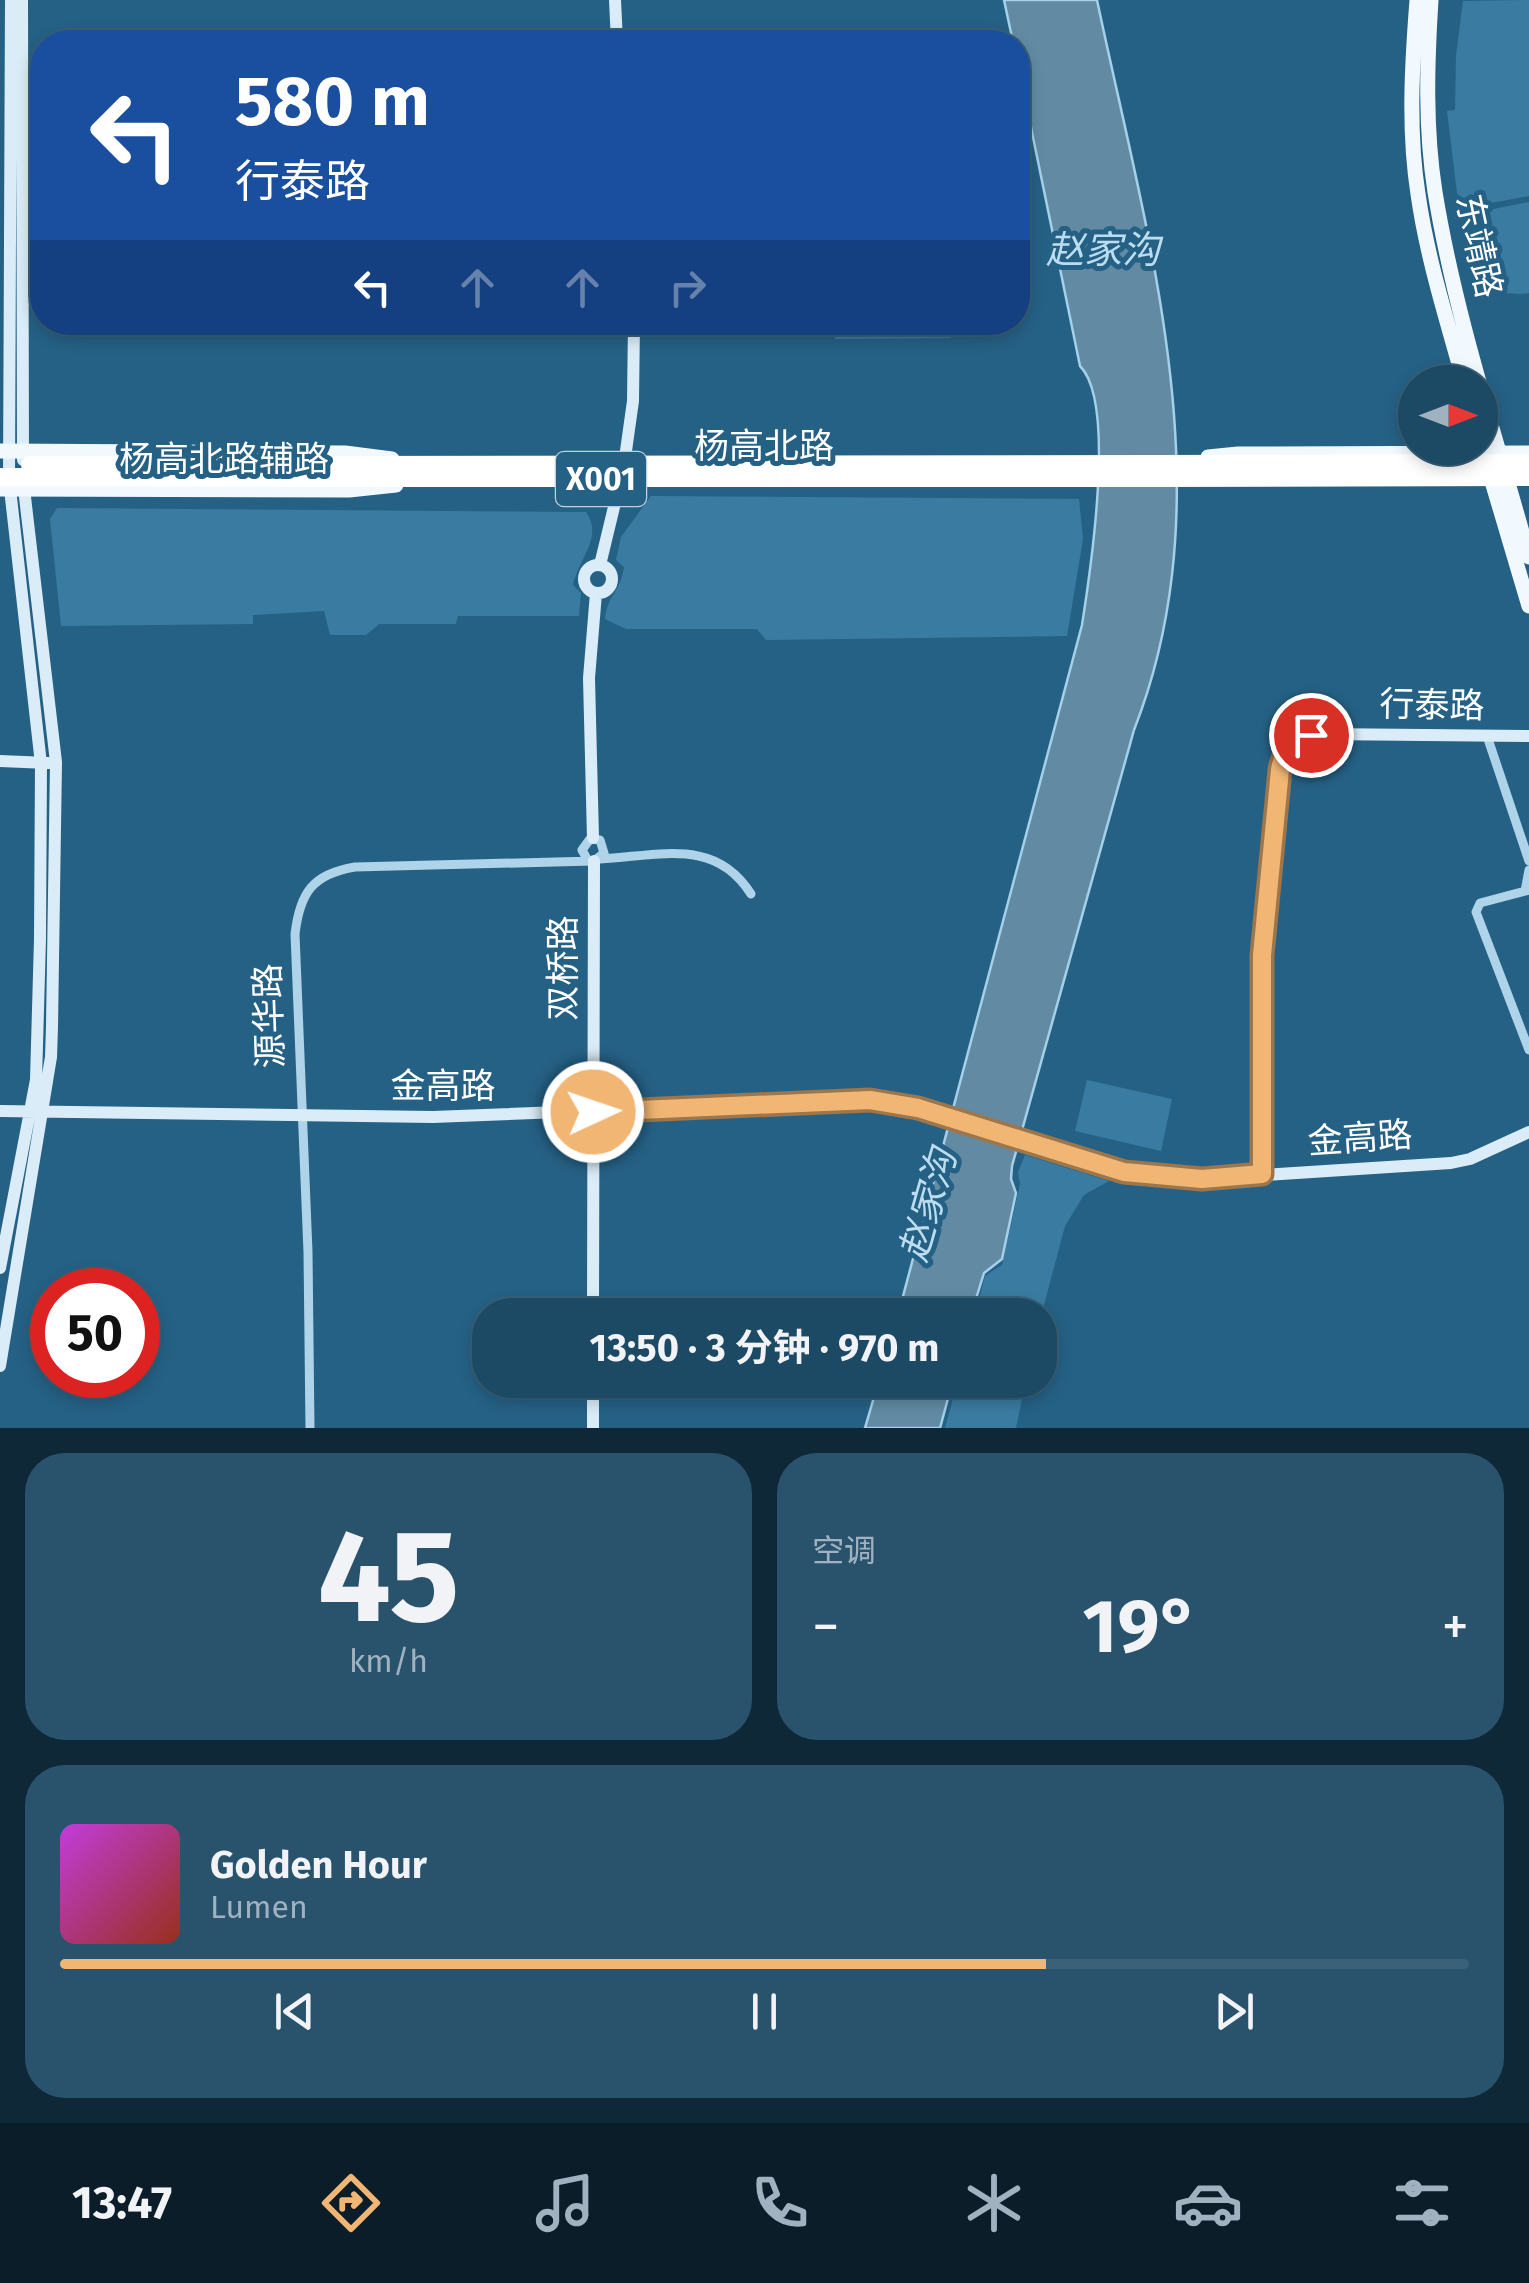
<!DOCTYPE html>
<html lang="zh">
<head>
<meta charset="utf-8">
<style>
	:root { --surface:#1c4964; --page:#29536d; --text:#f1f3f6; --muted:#a0b2bf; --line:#3a6178; --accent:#f1b674 }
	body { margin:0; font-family:"Fira Sans","Noto Sans SC",sans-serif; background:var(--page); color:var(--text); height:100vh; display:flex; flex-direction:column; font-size:38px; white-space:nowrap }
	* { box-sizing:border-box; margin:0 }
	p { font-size:32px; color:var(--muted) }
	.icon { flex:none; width:55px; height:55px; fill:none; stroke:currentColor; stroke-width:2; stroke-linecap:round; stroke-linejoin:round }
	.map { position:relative; height:1428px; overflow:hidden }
	.drawer { display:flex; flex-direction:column; gap:25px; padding:25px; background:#0f2837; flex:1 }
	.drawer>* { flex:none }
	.banner { position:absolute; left:30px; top:30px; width:1000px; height:305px; border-radius:40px; box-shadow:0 5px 15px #0003,0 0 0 2px var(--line); background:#1a4fa0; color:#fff; overflow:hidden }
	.needle { width:65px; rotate:90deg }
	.controls { position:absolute; left:1398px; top:365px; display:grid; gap:20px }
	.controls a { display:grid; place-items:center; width:100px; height:100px; border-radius:50%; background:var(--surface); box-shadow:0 5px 15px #0003,0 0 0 2px var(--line); font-size:50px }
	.speed { position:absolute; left:30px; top:1268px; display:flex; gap:20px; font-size:50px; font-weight:700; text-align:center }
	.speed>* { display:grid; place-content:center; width:130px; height:130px; border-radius:50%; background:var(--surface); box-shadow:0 5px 15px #0003,0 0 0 2px var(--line); line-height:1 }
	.speed .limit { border:15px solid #d22; background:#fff; color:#111 }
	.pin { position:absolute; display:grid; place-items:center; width:85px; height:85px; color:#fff; margin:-42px; border:5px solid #fff; border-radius:50%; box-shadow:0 2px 10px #0007 }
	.me { position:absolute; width:110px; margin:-55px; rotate:87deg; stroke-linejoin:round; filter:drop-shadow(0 0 8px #0008) }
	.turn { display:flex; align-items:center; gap:35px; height:210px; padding:0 40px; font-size:45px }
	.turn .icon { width:130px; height:130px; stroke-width:2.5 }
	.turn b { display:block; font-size:70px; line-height:85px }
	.lanes { display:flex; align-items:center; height:95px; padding:0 40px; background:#0003; justify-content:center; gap:50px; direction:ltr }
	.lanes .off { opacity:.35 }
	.big { font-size:75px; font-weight:700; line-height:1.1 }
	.drawer .widget { flex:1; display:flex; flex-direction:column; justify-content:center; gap:15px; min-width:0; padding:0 35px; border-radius:40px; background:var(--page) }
	.drawer .dial { align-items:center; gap:0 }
	.dial b { font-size:130px; line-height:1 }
	.song { display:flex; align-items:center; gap:30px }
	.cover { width:120px; height:120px; border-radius:15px; background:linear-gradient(135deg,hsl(290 70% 55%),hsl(10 70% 35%)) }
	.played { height:10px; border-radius:5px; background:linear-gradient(90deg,var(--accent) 70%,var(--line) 70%) }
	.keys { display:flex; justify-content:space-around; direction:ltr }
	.heat { display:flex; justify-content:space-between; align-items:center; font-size:55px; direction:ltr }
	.drawer .tiles { flex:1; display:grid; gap:25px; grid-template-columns:1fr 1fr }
	.widget:last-child { grid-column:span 2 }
	.trip { position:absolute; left:472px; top:1298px; width:585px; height:100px; border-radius:40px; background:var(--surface); box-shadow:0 5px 15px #0003,0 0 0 2px var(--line); font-weight:700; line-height:100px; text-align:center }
	.tabs { display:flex; height:160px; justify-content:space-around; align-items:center; background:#0b1d28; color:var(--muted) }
	.tabs .icon { width:70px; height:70px }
	.tabs .active { color:var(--accent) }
	.tabs b { font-size:45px; color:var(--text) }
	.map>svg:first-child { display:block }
</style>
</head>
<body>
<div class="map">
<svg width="1529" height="1428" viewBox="0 0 1529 1428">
	<rect width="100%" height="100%" fill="#256185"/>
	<!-- green -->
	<path fill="#3a7ca1" d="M1529 0V196L1459 209 1447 111 1455 110 1456 55 1463 1Z
		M1529 202V293C1515 296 1508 291 1490 295L1469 214Z
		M834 323H950L951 338 835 339Z
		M651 496 1079 499 1083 539 1067 636 766 640 757 629H626L605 619C607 596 621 591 624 567L616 560 621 537Z
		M57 508 586 512C604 537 578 559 573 585L581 593 579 616H458L456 624H379L366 635H330L324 611 253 615V624L61 626 50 519Z
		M1087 1080 1172 1099 1161 1151 1075 1131Z
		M1025 1155 1109 1181 1084 1195 1065 1226 1040 1320V1315H975L985 1276 1002 1265 1020 1184 1018 1172Z
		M958 1380H1026L1016 1428H945Z"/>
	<!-- water -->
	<path fill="#628ba3" stroke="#a4d0e9" stroke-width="2.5" d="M1004 0H1097C1147 238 1227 493 1134 730L1012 1166 1011 1179 1016 1193 1002 1259 984 1273 971 1315H898L1082 625C1090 574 1117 403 1080 366L1018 64V42H1013Z
		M879 1380H953L940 1428H865Z"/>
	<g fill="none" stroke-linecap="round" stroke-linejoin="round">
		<!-- street -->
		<path stroke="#afd3e8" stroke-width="9" d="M1487 736 1529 861
			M600 859C659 856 715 837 751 894
			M1529 890 1480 903 1476 912 1529 1050
			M1525 891 1529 870
			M310 1428 308 1252 295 934C300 892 313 874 355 867L594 861 604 853 600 840 590 839 582 850 587 859"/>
		<!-- secondary -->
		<path stroke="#daecf7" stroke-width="12" d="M22 0 23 460
			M615 0 617 42
			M624 465 633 401 634 322
			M584 579a14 14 0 1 1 28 0a14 14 0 1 1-28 0Z
			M600 565 621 478
			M0 761 48 763
			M593 838 589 678 596 593
			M0 1111 433 1117 870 1100 919 1108 1143 1175 1202 1179 1451 1163 1470 1159 1529 1132
			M1262 1174 1263 955 1280 770C1284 747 1297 736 1321 734L1529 736
			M0 1268 36 1080 40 939 41 764 9 480 11 0
			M593 1315 594 861
			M0 1366 51 1057 52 1027 56 762 23 480
			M593 1380V1428"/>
		<!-- primary -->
		<path stroke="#f2f9fe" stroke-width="15" d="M1417 0C1412 64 1408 130 1418 194 1427 258 1447 320 1464 382
			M1431 0C1427 64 1425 128 1435 192 1455 315 1496 437 1529 557
			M1480 441 1529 606
			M0 451 345 453 392 459
			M1208 457 1238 454 1529 453
			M0 489 349 490 396 485"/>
		<!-- highway -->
		<path stroke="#fff" stroke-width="18" d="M314 465 1152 464
			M314 478H1151"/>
		<!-- highway-bridge -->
		<path stroke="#fff" stroke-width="18" d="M1152 464 1529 463
			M30 465H314
			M0 477 314 478
			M1151 478 1529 477"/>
	</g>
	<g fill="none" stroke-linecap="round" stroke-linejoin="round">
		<defs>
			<path id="route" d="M593 1112 870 1100 918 1108 1124 1172 1202 1179 1262 1174V955L1280 770C1283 751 1292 740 1311 735"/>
		</defs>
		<!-- route casing -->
		<use href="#route" stroke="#9d764b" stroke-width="25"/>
		<!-- route -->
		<use href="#route" stroke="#f1b674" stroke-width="18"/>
	</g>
	<g text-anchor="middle" stroke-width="10" stroke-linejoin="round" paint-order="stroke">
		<!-- shield labels -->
		<rect fill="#256185" stroke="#bed0da" stroke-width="2.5" x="556" y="452" width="90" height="54" rx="8"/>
		<g font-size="32" font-weight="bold" fill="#fff">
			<text x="601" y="490">X001</text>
		</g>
		<!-- street labels -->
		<g font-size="35" fill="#fff" stroke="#256185">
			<text transform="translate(1479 246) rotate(78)" y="12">东靖路</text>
			<text x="764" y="458">杨高北路</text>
			<text x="224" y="471">杨高北路辅路</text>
			<text transform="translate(1432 705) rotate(1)" y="12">行泰路</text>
			<text transform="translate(563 968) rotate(-90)" y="12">双桥路</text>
			<text transform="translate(269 1016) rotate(-92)" y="12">源华路</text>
			<text x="443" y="1098">金高路</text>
			<text transform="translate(1360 1138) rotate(-4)" y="12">金高路</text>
		</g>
		<!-- water labels -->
		<g font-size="38" font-style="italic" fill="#bbddef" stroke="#256185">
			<text x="1103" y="263">赵家沟</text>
			<text transform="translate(928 1205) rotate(-74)" y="13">赵家沟</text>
		</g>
	</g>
</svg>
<div class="controls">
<a><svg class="needle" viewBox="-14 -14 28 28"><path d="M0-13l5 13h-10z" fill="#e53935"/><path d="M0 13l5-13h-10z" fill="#a0b2bf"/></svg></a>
</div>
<div class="speed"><div class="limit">50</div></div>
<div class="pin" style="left:1311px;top:735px;background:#d93025"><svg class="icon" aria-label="arrive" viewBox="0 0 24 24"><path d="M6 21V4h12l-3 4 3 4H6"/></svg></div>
<svg class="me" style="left:593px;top:1112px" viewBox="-20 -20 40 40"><circle r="17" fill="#f1b674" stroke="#fff" stroke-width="3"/><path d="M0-11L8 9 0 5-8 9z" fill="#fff"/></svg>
<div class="trip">13:50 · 3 分钟 · 970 m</div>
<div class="banner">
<div class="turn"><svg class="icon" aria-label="left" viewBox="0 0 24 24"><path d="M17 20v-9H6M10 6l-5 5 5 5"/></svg><div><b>580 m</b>行泰路</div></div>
<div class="lanes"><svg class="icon" aria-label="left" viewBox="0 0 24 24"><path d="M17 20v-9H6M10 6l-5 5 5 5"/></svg><svg class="icon off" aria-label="ahead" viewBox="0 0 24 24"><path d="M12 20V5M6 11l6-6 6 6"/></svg><svg class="icon off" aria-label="ahead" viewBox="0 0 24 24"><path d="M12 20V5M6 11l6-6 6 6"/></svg><svg class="icon off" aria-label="right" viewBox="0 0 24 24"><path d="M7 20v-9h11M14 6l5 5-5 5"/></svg></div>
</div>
</div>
<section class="drawer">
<div class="tiles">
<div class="widget dial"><b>45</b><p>km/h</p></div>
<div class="widget"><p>空调</p>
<div class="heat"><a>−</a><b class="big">19°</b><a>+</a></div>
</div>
<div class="widget">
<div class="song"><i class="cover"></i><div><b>Golden Hour</b><p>Lumen</p></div></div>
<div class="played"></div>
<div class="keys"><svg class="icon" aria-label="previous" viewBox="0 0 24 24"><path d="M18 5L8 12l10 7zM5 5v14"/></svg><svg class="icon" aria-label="pause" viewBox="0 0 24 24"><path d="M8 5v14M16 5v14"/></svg><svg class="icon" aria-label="next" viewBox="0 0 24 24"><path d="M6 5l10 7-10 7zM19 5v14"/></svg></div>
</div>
</div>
</section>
<nav class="tabs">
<b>13:47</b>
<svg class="icon active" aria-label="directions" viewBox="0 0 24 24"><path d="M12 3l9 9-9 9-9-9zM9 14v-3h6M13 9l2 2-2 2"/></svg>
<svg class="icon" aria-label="music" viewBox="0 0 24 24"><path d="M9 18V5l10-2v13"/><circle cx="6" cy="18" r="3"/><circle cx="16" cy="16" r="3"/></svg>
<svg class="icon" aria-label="phone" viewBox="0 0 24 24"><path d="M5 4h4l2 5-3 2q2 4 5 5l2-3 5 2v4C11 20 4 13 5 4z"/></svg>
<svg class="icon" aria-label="climate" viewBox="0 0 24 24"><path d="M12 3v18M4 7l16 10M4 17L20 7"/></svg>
<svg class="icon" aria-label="car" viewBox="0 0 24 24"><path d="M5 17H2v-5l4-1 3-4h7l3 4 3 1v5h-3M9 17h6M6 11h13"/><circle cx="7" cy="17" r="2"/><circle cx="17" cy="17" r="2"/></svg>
<svg class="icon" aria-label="filters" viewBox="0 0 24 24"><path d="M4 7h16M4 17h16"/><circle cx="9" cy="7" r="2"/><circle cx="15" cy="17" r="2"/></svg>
</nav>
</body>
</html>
